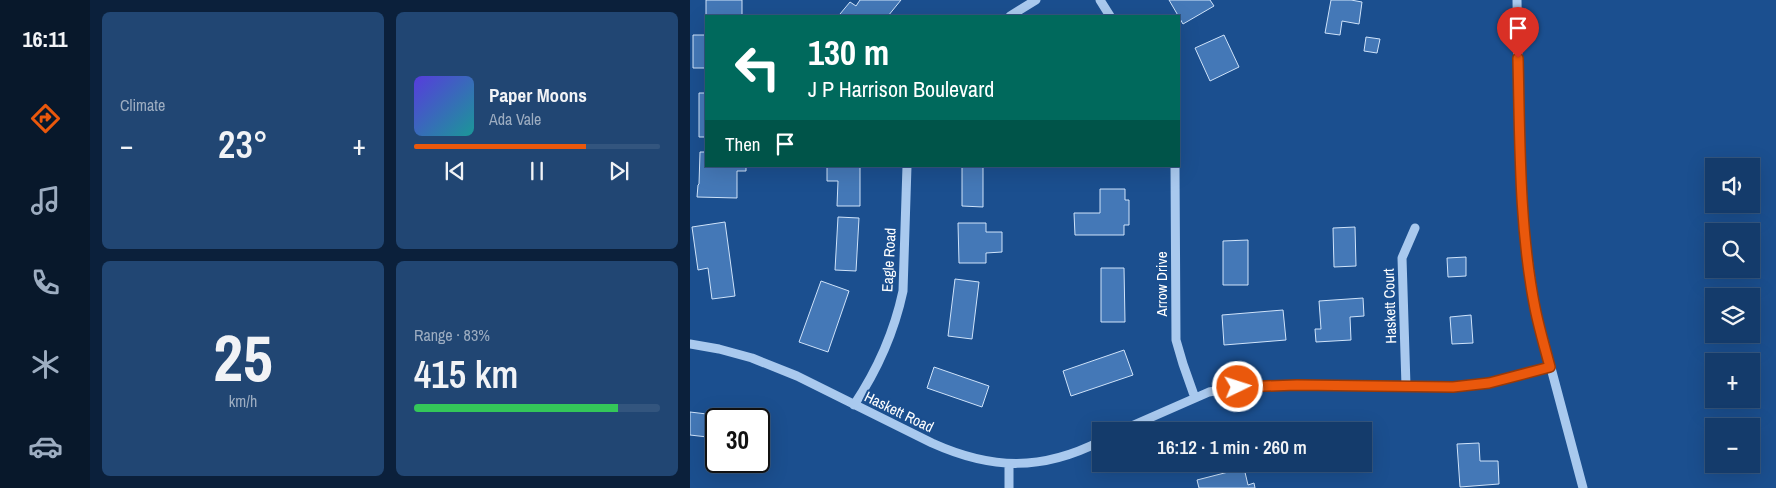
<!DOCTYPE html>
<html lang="en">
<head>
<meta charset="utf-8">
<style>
	:root { --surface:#143b6b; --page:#214673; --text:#f1f3f6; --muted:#9dadc1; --line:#33557e; --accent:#ea580c }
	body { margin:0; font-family:"Archivo Narrow",sans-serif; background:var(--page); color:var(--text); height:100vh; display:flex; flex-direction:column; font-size:19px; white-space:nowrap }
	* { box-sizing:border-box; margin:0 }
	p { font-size:16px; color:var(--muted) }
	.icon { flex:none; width:28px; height:28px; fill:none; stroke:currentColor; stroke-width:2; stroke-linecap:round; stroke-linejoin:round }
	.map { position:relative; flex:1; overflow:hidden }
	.drawer { display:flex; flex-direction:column; gap:12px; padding:12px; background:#0b203b; width:600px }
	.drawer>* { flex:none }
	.top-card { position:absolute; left:15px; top:15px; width:475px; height:152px; border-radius:0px; box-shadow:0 5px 20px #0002,0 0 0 1px var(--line); background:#00695c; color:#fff; overflow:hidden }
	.controls { position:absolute; left:1015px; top:158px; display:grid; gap:10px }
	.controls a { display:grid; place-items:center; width:55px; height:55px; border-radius:0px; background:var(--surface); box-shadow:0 5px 20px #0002,0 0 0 1px var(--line); font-size:25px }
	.speed { position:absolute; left:15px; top:408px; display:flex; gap:10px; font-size:25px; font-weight:700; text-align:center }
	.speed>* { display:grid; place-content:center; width:65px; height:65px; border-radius:50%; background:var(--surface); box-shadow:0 5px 20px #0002,0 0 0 1px var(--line); line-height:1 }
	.speed .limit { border:2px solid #111; border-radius:8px; background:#fff; color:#111 }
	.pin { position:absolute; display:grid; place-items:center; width:42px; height:42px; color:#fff; margin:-51px -21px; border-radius:50% 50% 50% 0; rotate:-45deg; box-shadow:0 0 5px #0007 }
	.pin .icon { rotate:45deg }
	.me { position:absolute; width:55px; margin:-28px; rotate:86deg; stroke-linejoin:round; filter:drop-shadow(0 0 4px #0008) }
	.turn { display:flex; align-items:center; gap:18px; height:105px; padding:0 20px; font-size:22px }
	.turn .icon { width:65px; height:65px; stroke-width:2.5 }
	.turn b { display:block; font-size:35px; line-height:42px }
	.then { display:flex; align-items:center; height:48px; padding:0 20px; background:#0003; gap:10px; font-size:19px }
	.big { font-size:38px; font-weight:600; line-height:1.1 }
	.drawer .card { flex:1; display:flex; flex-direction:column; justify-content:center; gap:8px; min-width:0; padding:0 18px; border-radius:8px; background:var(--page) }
	.drawer .dial { align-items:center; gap:0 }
	.dial b { font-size:65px; line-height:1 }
	.song { display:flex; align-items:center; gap:15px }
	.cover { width:60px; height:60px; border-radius:8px; background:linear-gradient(135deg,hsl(250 70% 55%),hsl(180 70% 35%)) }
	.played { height:5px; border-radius:2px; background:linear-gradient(90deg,var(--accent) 70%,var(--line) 70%) }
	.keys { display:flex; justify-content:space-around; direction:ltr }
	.heat { display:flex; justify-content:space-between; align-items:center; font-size:28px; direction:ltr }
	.charge { height:8px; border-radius:4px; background:linear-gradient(90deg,#34c759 83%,var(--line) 0) }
	.drawer .tiles { flex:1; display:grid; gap:12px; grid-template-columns:repeat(2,1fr) }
	.trip { position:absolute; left:402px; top:422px; width:280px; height:50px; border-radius:0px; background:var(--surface); box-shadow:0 5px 20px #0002,0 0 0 1px var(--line); font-weight:600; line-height:50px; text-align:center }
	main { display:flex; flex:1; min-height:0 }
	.dock { display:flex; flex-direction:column; width:90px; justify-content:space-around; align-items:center; background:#08182b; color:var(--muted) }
	.dock .icon { width:35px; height:35px }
	.dock .current { color:var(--accent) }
	.dock b { font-size:22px; color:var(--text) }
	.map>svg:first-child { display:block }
</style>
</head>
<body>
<main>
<nav class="dock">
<b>16:11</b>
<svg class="icon current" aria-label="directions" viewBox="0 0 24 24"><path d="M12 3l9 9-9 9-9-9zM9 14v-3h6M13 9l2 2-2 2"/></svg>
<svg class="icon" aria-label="music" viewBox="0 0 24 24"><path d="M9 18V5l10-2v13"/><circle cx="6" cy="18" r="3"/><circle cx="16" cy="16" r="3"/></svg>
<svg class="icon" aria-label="phone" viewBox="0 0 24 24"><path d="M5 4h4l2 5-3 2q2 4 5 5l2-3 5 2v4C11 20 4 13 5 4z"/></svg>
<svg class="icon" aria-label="climate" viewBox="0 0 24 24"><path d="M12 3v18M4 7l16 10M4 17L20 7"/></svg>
<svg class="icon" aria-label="car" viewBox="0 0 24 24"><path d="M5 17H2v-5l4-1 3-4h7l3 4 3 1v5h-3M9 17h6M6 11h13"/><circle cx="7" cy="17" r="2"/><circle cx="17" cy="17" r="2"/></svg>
</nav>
<section class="drawer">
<div class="tiles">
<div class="card"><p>Climate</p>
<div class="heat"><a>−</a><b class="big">23°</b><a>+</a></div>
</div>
<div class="card">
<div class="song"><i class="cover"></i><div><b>Paper Moons</b><p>Ada Vale</p></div></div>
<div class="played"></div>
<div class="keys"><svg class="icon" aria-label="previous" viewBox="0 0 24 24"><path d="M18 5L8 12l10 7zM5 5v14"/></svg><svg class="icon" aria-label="pause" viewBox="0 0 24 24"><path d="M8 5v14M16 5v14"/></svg><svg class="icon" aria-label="next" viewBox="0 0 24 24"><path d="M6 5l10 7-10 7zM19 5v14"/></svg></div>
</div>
<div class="card dial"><b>25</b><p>km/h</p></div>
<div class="card"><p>Range · 83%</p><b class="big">415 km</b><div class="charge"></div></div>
</div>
</section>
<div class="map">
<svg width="1086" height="488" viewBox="0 0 1086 488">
	<rect width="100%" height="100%" fill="#1b4f8f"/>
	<!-- building -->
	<path fill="#4478b7" stroke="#cfe3fa" d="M16 0H52V16H16V20Z
		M170 0H211L198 16H153L150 14 160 2 166 6Z
		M479 0H520L524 6 493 24Z
		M641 0H661L672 2 669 24 652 21 650 35 635 33Z
		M3 35H16V68H3Z
		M534 35 549 67 520 81 505 48Z
		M676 37 690 39 687 53 674 51Z
		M9 93H16V137H9Z
		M10 152H16V166H56V171H47V198L7 197 8 185 9 184Z
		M137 166H170V206H147L148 181H137Z
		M272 166H293V207L272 206Z
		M410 189H435V200H439V225H434V235H385L384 213H410Z
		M148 217 169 218 166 271 145 270Z
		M35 222 45 296 22 299 18 268 8 270 2 227Z
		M268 223H296V232H312V252L296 253V263H269Z
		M665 227 666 266 644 267 643 228Z
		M558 240V285H533V241Z
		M776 257V276L758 277 757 258Z
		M411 268H434L435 322H411Z
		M265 279 289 282 282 339 258 336Z
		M131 281 159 291 138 352 109 342Z
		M673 298 674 316 660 317 661 340 626 342 625 329H631L629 301Z
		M593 310 596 340 534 345 532 315Z
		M781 315 783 343 762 344 760 317Z
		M434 350 443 375 381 396 373 371Z
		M244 367 299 386 292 407 237 388Z
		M0 412 59 419H26V438L0 435Z
		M789 443 790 461H808L809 484 770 487 767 444Z
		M554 468 558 485 564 483 565 488H509L507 480Z"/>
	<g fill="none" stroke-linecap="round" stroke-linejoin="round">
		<!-- minor -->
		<path stroke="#a9c9ee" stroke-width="9" d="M410 0 420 16
			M827 0 829 132 835 238 845 308 893 488
			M320 16 346 0
			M485 166 486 340 493 364 505 398
			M0 344 29 349 62 358 107 376 242 443C302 470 352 471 411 441
			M716 386 712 258 725 228
			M164 405C188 369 204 333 213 291L217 166
			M430 431 519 392 548 387 607 385 763 387 799 383 860 367
			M319 488V464"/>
	</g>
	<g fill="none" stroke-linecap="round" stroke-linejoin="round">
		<defs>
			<path id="route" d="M548 387 607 385 763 387 799 383 860 367C855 348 849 328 845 308 829 228 830 141 828 58"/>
		</defs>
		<!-- route casing -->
		<use href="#route" stroke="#983908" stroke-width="12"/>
		<!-- route -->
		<use href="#route" stroke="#ea580c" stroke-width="9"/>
	</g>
	<g text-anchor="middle" stroke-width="4" stroke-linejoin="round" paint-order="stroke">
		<!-- street labels -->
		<g font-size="15" fill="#fff" stroke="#1b4f8f">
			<text transform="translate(199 260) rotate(-87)" y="5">Eagle Road</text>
			<text transform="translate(472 284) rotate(-90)" y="5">Arrow Drive</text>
			<text transform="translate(700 306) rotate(-92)" y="5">Haskett Court</text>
			<text transform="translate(209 412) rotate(26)" y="5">Haskett Road</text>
		</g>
	</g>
</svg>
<div class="controls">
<a><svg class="icon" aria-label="sound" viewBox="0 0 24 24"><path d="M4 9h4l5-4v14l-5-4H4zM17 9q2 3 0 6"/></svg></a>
<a><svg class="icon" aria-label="search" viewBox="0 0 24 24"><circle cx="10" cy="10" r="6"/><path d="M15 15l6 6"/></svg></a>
<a><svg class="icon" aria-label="layers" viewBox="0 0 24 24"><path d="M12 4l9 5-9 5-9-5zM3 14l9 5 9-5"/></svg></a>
<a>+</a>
<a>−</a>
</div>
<div class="speed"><div class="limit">30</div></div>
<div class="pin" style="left:828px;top:58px;background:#d93025"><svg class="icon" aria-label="arrive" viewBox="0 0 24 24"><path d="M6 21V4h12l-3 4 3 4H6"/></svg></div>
<svg class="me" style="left:548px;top:387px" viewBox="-20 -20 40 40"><circle r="17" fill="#ea580c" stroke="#fff" stroke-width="3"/><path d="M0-11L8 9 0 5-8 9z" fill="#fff"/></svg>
<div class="trip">16:12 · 1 min · 260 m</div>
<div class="top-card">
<div class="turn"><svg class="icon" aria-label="left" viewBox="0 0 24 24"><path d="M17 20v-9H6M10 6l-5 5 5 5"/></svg><div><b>130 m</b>J P Harrison Boulevard</div></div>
<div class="then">Then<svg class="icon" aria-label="arrive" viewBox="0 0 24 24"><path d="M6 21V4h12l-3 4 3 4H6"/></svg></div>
</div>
</div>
</main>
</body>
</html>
